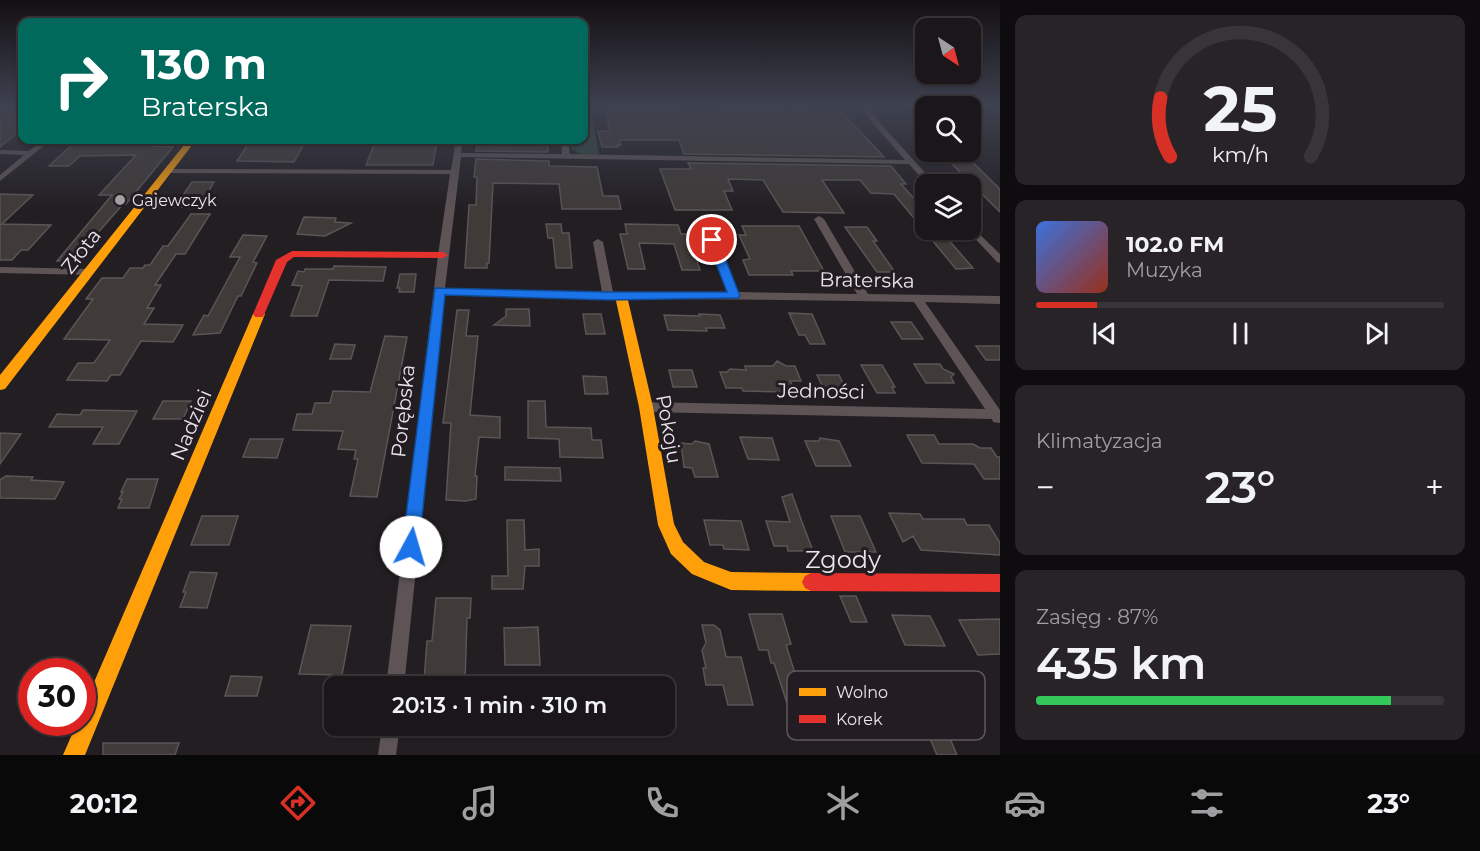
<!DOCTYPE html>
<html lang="pl">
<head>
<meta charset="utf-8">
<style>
	:root { --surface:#1a161a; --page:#272327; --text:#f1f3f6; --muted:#9f9fa2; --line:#383539; --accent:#d93025 }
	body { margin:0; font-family:Montserrat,sans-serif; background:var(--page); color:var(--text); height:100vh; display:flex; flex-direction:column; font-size:22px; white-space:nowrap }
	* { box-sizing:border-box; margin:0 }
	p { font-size:20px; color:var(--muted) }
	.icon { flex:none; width:33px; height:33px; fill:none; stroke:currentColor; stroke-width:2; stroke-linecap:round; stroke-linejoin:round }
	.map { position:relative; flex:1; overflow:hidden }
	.side { display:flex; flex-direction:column; gap:15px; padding:15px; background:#0e0c0e; width:480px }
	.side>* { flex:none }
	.hud { position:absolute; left:18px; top:18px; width:570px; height:126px; border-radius:12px; box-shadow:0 2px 4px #0004,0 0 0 2px var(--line); background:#00695c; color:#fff; overflow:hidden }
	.needle { width:39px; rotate:144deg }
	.controls { position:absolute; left:915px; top:18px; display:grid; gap:12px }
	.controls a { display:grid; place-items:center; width:66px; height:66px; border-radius:12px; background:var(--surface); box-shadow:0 2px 4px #0004,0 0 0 2px var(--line); font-size:30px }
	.speed { position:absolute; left:18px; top:658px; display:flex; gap:12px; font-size:30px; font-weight:700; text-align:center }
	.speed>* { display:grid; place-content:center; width:78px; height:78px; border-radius:50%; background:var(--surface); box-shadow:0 2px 4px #0004,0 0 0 2px var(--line); line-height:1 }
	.speed .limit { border:9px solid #d22; background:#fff; color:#111 }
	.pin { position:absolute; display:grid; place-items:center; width:51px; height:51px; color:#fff; margin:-26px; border:3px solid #fff; border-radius:50%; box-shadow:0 2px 6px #0007 }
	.me { position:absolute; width:66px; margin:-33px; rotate:6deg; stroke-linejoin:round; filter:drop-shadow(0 0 4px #0008) }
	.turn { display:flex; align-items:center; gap:21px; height:126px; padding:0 24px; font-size:27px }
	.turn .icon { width:78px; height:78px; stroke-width:2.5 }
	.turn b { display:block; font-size:42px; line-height:51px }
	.big { font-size:45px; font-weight:600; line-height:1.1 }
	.side .card { flex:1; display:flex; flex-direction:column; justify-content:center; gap:9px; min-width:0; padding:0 21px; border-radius:12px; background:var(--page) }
	.side .dial { align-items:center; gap:0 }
	.dial svg { height:156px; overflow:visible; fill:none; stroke:var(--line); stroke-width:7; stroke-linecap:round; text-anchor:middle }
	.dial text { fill:var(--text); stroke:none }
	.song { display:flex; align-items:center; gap:18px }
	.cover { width:72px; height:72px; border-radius:9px; background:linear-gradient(135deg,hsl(220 70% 55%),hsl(10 70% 35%)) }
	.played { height:6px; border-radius:3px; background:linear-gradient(90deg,var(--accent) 15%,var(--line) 15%) }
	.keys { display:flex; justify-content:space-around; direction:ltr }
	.heat { display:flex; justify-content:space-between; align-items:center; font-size:33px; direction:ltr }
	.charge { height:9px; border-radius:4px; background:linear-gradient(90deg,#34c759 87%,var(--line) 0) }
	.trip { position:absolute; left:324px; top:676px; width:351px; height:60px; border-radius:12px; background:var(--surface); box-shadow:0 2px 4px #0004,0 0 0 2px var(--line); font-weight:600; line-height:60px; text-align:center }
	.tab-bar { display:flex; height:96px; justify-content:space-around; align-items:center; background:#0a090a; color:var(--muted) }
	.tab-bar .icon { width:42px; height:42px }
	.tab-bar .on { color:var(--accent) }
	.tab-bar b { font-size:27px; color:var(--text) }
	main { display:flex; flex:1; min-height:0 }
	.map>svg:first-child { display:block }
</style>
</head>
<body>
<main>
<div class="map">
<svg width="1000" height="755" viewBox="0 0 1000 755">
	<rect width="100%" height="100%" fill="#221e22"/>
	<!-- green -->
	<path fill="#30483d" d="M584 106H590L599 155 581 154 571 149 570 140H584Z"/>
	<!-- building -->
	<path fill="#403a38" stroke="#595657" stroke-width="1.5" d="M637 107 683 108 685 113H721L720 111H724L722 109 842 112 884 157 684 154 679 140H619L621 145H617L618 147H602L598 131H610L605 108Z
		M0 110H22V129L0 147Z
		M395 140 437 141 433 165H366L375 142Z
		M478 140H548V152L476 151Z
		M157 141 152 146 173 147 126 204H123L96 235H101L79 261H57L112 195H99L136 155 80 156 69 166H49L75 142Z
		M250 141 293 142 291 145 303 146 294 162 237 161Z
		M940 152H962L1000 189V212Z
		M476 159 549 161V166L597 167 603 196H618L621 209H562L559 184 493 183 489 263H487V268H465L469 205H476L477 177H474Z
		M688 163 891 166 906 184H901L926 212V230H940L973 268 956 269 894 194 871 193 860 180H822L844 213 783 212 763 180 728 179 733 191H724L732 210H675L660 169H691Z
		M192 182H214L199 208 175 207Z
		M0 194 33 195 2 224 51 225 28 250H21L12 260H0Z
		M191 214H210L185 254H176L155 285H161L147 308H154L144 324 183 325 173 342 141 341 120 375H111L107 381 67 380 78 363H94L110 340 64 339 93 299H86L102 278H123L130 268H143L145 265H150L163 246H168Z
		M304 217 336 218 335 222 351 223 325 236 297 234Z
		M546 224H561L562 233H569L572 268H556L553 238H548Z
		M625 224 678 225 681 234H688L700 270H682L674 244 639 243 645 269H628L620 234H627Z
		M742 226H799L824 271H791L793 275H749L743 260 750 259 739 235H746Z
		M845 227H867L877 241H873L895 272H877Z
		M243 235 267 236 253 262 257 263 241 296H238L220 333 193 335 204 315 208 316 240 257H230Z
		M334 266 386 267 383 281 329 280 317 316H291L302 286 292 285 298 271 304 272 305 269H333Z
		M400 274H416L414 292H399L400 288H397Z
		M506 309H529L530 326 494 325 506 316Z
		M457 310H469L466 336H478L470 415 500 417V438L479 437 475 476H477L476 499 466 501 446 500 451 423H443Z
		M789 313 812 314 825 344H810L805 335H799Z
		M583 314H601L605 334H586Z
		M699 314 720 315 725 328H706L707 331 668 330 664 315 700 316Z
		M891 322H911L923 339H902Z
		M385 336 407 337 377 497 350 496 358 459H354L356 450 338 449 343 431 293 430 297 414H312L315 403H330L333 391 370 392Z
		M335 344 355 345 351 359H330Z
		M976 346H1000V360H986Z
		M777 361 786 366H795L801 381H790L794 389H782L783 392 743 391 742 388H726L720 372H727L730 369 746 370 745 366H773Z
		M914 364H940L943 369 954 374 951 377 954 383H926Z
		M861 365H882L895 387H892L895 393H877Z
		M669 370H692L697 387H673Z
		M817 375H839L847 392 825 391Z
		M583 376 606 377 608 394H585Z
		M163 401H191L183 419H153Z
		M528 401H545L546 427 591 428 592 440H601L603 458 560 457 559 439 528 438Z
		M83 410 137 411 119 444H93L103 427H49L57 414 80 415Z
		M0 433 21 434 0 464Z
		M907 435H934L939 444H973L980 448H991L997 457H1000V479H984L974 464 922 463Z
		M740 437 772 438 779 460 748 459Z
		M820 438 839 441 851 466H816L805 441H819Z
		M250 439H283L277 458 243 457Z
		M695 441 709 444 718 477H695L692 468 684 467 681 443 692 444Z
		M505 467 560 468 561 481 505 480Z
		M6 476 33 477 31 480 64 482 55 499 0 498V480Z
		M127 479H158L149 508H118L122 499H119L123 492H121Z
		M792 494 802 522 813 551H788L787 546H774L766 521 790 522 782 497Z
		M889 513 920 514 923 519H964L967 525H989L1000 543V555L921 550 913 536 903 542Z
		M202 516H238L229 545H191Z
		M831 516H860L876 552H845Z
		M507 520H524L525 550 539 549V566H525L523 589H492V576H508Z
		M704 520 741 521 749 550 724 549 723 545H710Z
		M190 572 217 573 207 608 180 607 186 592H183Z
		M840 596H856L867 622H851Z
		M436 598H471L470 618H467L465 681H424L427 641H432Z
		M749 614H782L791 644 786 645 799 686H802L817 728H795L774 663H771L768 650H759Z
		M892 615 930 616 945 646 905 645Z
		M1000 619V654L978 655 959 620Z
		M311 625 351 626 342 675 299 674Z
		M702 625H714L720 630 726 657H741L753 705H728L723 685H706L703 668H706L702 650 706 643Z
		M538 627 540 665H505L504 628Z
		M231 676 262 677 257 696H225Z
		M932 697 957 755H937L922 720 910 719 901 698Z
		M103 743H179L175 755H103Z"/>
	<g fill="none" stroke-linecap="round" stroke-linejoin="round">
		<!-- street -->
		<path fill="#5e5456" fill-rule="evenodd" d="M858 106H865L935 184H927L909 164 461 157 445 288 602 292 593 242 598 239 603 242 613 292H727L707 240 712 237 717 240 738 292 857 294 814 219 819 216 824 219 868 294 1000 296V304L925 302 1000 410V423L993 422 992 419 646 412 642 411 640 407 642 403 646 402 985 409 914 302C757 299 601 299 444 295L404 687H386L438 255 450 174 168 173 164 171 165 169 451 170 456 140H463L461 153 562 154 561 140H568L570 154 905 160Z
			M43 140H51L0 181V175L24 155 0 154V150L29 151Z
			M970 225 1000 254V263L997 262 967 230H970Z
			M0 267 90 269 95 272 90 275 0 273Z
			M382 726H400L396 755H378Z"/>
		<!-- slow -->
		<path fill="#ff9f0a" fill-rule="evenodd" d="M188 140H196L5 389 0 390V375Z
			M621 292 627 296 653 407 674 524 683 542 704 562 731 572 811 573 817 576 820 582 817 588 811 591 731 590 692 574 671 554 658 525 639 407 615 296Z
			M259 310 265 314 85 755H63L77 723H82V710L253 314Z"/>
		<!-- jam -->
		<path fill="#e5322d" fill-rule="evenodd" d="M292 251 443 252 448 255 443 258 294 257 287 262 263 317H255L253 314 276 260Z
			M811 573 1000 574V592L811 591 805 588 802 582 805 576Z"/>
	</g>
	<!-- sky -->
	<linearGradient id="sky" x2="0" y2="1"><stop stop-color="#131013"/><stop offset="0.5" stop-color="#3e414f"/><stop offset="1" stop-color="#3e414f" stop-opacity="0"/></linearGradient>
	<rect width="1000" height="212" fill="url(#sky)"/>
	<!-- route -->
	<path fill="#1a73e8" stroke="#114b97" stroke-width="1.5" d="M712 237 718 240 740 296 738 298 608 300 445 295 419 547 417 553 411 556 405 553 402 547 435 288 608 292H727L707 240Z"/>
	<!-- markers -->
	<circle fill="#a39fa3" stroke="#231d23" stroke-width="2" cx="120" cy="200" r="6"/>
	<g text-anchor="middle" stroke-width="6" stroke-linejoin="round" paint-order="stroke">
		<!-- far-poi labels -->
		<g font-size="16" fill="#e9e5e9" stroke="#231d23" text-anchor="start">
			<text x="132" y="206">Gajewczyk</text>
		</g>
		<!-- street labels -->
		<g font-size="20" fill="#e9e5e9" stroke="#231d23">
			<text transform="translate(81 251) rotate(-52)" y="7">Złota</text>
			<text transform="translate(867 280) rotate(1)" y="7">Braterska</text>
			<text transform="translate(821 391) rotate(1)" y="7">Jedności</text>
			<text transform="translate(403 411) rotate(-84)" y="7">Porębska</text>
			<text transform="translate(191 425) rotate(-67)" y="7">Nadziei</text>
			<text transform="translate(669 429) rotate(80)" y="7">Pokoju</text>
		</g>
		<!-- near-street labels -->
		<g font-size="24" fill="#e9e5e9" stroke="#231d23">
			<text x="843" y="568">Zgody</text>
		</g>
	</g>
	<!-- legend -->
	<rect x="787" y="671" width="198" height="69" rx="9" fill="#231d23" stroke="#5e595e" stroke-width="1.5"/>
	<rect x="799" y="688" width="27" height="8" fill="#ff9f0a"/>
	<rect x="799" y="715" width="27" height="8" fill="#e5322d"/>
	<g font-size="16" fill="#e9e5e9">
		<text x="836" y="698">Wolno</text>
		<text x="836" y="725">Korek</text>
	</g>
</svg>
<div class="controls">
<a><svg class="needle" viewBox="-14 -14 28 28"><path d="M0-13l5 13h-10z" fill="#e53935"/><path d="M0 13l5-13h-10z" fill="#9f9fa2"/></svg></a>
<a><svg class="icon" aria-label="search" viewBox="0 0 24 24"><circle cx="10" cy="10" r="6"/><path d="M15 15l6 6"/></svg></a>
<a><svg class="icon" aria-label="layers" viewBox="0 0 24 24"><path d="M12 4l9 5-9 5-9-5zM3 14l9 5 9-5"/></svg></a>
</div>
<div class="speed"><div class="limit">30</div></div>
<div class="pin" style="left:712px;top:240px;background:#d93025"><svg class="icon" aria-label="arrive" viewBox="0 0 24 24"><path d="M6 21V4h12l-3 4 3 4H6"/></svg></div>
<svg class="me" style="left:411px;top:547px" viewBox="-20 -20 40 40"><circle r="19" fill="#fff"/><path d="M0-13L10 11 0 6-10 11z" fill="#1a73e8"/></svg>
<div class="trip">20:13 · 1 min · 310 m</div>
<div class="hud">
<div class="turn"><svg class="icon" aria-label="right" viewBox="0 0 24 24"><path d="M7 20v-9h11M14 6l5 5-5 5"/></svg><div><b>130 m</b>Braterska</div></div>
</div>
</div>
<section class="side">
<div class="card dial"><svg viewBox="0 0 100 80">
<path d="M14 69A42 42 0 1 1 86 69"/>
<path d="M14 69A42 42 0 0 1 9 39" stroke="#d93025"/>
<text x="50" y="56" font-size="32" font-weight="700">25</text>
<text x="50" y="72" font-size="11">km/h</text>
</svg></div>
<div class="card">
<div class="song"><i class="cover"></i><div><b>102.0 FM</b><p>Muzyka</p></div></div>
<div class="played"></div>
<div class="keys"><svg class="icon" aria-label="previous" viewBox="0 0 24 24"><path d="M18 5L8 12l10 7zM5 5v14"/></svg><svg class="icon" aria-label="pause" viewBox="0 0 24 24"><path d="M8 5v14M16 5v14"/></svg><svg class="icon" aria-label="next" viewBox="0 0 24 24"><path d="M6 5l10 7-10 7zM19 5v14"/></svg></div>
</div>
<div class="card"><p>Klimatyzacja</p>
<div class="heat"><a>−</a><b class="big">23°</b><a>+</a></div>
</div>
<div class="card"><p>Zasięg · 87%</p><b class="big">435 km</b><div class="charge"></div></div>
</section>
</main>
<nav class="tab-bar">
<b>20:12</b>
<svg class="icon on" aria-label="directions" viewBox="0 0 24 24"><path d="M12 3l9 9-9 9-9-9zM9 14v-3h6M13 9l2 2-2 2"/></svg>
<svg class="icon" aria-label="music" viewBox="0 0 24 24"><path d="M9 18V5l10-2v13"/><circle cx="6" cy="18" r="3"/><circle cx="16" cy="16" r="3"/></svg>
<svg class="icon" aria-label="phone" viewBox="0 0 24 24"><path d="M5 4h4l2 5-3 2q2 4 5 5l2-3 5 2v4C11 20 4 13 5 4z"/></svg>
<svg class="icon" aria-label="climate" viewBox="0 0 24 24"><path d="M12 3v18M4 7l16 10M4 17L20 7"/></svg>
<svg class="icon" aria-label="car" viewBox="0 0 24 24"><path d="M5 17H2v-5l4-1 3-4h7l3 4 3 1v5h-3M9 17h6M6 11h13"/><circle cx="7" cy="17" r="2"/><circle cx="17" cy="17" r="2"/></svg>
<svg class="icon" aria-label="filters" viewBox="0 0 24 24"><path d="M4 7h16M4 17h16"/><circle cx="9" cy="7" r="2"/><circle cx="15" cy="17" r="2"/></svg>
<b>23°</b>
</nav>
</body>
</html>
